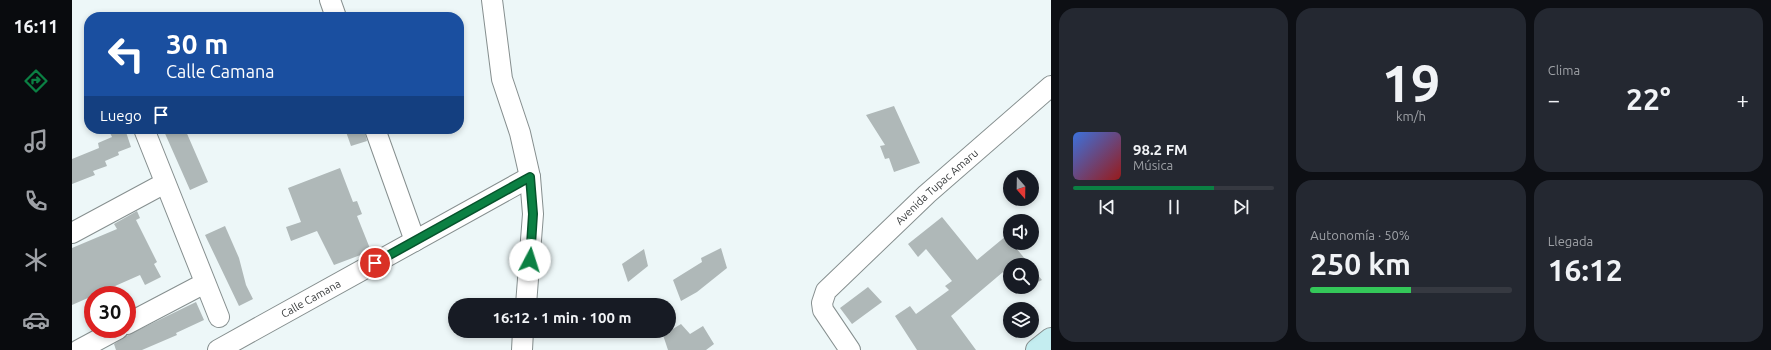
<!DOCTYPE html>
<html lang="es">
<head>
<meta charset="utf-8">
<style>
	:root { --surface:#171b24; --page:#242831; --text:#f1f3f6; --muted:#9ea1a6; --line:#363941; --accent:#0b8043 }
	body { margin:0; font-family:Ubuntu,sans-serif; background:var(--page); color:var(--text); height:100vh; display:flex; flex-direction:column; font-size:15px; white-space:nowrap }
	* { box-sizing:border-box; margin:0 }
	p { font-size:13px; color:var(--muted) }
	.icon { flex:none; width:22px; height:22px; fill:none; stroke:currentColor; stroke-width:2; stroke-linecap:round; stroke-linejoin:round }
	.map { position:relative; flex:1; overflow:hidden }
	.drawer { display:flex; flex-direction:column; gap:8px; padding:8px; background:#0d0f14; width:720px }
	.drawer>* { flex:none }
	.hud { position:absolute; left:12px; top:12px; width:380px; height:122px; border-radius:16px; box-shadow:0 2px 6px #0003; background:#1a4fa0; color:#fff; overflow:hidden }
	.needle { width:26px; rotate:160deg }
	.buttons { position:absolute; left:931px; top:170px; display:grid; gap:8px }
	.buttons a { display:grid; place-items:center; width:36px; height:36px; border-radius:50%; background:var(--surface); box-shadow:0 2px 6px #0003; font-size:20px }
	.speed { position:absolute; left:12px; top:286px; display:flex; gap:8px; font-size:20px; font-weight:700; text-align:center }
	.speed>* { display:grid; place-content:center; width:52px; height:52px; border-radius:50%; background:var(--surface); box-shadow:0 2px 6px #0003; line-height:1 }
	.speed .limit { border:6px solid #d22; background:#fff; color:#111 }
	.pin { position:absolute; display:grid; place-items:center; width:34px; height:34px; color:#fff; margin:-17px; border:2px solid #fff; border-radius:50%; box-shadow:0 1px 4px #0007 }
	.me { position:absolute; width:44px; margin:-22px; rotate:5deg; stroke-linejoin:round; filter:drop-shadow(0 0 3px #0008) }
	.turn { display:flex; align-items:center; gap:14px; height:84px; padding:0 16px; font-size:18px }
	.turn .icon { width:52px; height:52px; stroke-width:2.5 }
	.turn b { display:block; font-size:28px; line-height:34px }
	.then { display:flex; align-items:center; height:38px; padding:0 16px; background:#0003; gap:8px; font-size:15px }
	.big { font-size:30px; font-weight:700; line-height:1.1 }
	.drawer .tile { flex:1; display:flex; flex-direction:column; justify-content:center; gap:6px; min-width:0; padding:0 14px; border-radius:16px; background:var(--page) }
	.drawer .dial { align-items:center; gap:0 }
	.dial b { font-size:52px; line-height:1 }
	.song { display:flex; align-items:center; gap:12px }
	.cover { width:48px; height:48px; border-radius:6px; background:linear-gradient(135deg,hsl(220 70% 55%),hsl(0 70% 35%)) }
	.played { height:4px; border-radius:2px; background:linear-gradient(90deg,var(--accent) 70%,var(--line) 70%) }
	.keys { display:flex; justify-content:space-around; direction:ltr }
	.heat { display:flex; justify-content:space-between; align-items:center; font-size:22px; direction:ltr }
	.charge { height:6px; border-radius:3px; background:linear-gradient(90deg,#34c759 50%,var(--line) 0) }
	.drawer .tiles { flex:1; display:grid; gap:8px; grid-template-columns:repeat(3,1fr) }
	.tile:first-child { grid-row:span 2 }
	.trip { position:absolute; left:376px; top:298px; width:228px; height:40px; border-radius:20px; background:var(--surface); box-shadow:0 2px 6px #0003; font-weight:700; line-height:40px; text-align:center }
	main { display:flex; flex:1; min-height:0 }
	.dock { display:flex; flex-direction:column; width:72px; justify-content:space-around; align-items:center; background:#090b0e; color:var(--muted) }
	.dock .icon { width:28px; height:28px }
	.dock .active { color:var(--accent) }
	.dock b { font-size:18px; color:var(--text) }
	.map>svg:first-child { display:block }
</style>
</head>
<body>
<main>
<nav class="dock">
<b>16:11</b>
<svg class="icon active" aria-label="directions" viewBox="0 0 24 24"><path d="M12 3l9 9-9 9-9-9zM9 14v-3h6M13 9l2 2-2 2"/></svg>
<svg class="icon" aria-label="music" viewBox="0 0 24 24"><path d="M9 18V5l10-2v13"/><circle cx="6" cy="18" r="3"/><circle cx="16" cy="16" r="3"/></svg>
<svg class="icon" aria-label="phone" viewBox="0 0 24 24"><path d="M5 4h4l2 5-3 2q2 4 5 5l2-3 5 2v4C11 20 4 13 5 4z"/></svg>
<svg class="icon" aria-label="climate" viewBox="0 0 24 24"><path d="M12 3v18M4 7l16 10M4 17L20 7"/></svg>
<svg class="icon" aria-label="car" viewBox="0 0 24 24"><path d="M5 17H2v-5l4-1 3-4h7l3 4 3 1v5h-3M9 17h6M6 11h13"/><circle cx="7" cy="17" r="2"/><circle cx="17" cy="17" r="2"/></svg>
</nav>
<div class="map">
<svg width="979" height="350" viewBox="0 0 979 350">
	<rect width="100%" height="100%" fill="#edf7f8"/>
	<!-- building -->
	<path fill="#afb8b8" d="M822 106 848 163 822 172 817 158 813 159 808 146 813 145 794 115Z
		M49 129H53L59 147 46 152 47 155 33 161 35 166 21 171 23 175 0 184V159L27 148 26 143 40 137 38 133Z
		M91 129H113L136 182 118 190Z
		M273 129H292L295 141 279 146Z
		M268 168 281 202 285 201 290 214 285 216 299 251 262 265 245 231 219 241 214 227 229 222 216 188Z
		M65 211 68 218 64 220 85 262 82 264 89 277 73 285 68 275 0 305V248L45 229 42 224Z
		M870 217 905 260 934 236 938 243H940L958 265H938V281L931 272 879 316 904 350H845L823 316 838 306 844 314 877 290 873 286 880 281 854 249 846 257 836 244Z
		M153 226 167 258 174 285 181 299 167 306 133 235Z
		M649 248 655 268 625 292 609 301 601 280 630 262 629 258Z
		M572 249 576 266 556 282 550 264Z
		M960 268 970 280 960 285Z
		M796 287 810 302 780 324 768 308Z
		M124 302 132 320 104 333 105 335 70 350H44L42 344 56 335Z
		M609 324 618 334 631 326 642 344 634 350H596L591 335Z"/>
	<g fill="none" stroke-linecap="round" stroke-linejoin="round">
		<defs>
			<g id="street">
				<path d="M258 0 264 17"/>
				<path d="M420 0 430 79 448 133 458 177 461 214 454 305"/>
				<path d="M72 129 147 317"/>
				<path d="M303 129 343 241"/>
				<path d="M0 233 93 183"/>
				<path d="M55 324 133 283"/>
				<path d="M7 350 46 329"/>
				<path id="s1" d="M146 350 458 177"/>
				<path d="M450 350 451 331"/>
				<path id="s2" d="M778 350 751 310 750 303 754 291 855 194 979 86"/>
			</g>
			<path id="secondary" d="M965 350 979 339"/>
		</defs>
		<!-- street casing -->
		<use href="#street" stroke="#868f8f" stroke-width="22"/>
		<!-- secondary casing -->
		<use href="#secondary" stroke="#868f8f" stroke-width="24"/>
		<!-- street -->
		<use href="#street" stroke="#fff" stroke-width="20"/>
		<!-- secondary -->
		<use href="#secondary" stroke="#c4edf0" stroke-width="22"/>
	</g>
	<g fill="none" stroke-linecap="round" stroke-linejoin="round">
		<defs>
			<path id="route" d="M303 263 458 177 461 214 458 260"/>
		</defs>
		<!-- route casing -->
		<use href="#route" stroke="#07532c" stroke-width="10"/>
		<!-- route -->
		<use href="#route" stroke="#0b8043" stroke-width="7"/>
	</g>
	<g text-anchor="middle" stroke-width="3" stroke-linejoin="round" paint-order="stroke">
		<!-- street labels -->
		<g font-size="11" fill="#393c3d" stroke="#fff">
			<text dy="4" stroke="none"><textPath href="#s2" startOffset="220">Avenida Tupac Amaru</textPath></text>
			<text dy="4" stroke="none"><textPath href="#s1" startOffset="106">Calle Camana</textPath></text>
		</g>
	</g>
</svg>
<div class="buttons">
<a><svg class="needle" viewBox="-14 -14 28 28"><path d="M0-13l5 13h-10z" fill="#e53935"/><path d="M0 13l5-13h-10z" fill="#9ea1a6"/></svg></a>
<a><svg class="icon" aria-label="sound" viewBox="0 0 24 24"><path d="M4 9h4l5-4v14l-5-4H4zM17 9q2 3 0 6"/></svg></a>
<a><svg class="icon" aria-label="search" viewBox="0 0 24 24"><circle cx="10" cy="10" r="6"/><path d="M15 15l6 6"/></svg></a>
<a><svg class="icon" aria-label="layers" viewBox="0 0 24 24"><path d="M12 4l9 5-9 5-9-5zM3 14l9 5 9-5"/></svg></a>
</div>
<div class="speed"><div class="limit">30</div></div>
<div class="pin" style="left:303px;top:263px;background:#d93025"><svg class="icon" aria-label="arrive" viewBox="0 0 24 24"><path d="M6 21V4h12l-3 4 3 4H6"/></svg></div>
<svg class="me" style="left:458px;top:260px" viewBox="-20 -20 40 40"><circle r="19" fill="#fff"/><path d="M0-13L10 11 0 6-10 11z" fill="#0b8043"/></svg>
<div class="trip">16:12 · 1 min · 100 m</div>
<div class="hud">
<div class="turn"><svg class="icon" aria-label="left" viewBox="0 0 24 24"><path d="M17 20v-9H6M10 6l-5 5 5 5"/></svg><div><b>30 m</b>Calle Camana</div></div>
<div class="then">Luego<svg class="icon" aria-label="arrive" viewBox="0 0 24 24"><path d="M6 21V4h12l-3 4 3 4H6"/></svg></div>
</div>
</div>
<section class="drawer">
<div class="tiles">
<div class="tile">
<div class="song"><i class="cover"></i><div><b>98.2 FM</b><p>Música</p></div></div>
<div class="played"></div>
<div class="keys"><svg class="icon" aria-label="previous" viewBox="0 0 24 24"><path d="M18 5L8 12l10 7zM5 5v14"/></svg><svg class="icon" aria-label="pause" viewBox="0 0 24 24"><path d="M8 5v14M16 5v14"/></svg><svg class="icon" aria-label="next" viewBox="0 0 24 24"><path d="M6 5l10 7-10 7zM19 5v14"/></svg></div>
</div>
<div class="tile dial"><b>19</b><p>km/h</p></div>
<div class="tile"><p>Clima</p>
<div class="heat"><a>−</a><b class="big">22°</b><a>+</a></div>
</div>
<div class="tile"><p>Autonomía · 50%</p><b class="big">250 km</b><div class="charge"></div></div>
<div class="tile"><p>Llegada</p><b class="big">16:12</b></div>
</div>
</section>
</main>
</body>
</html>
